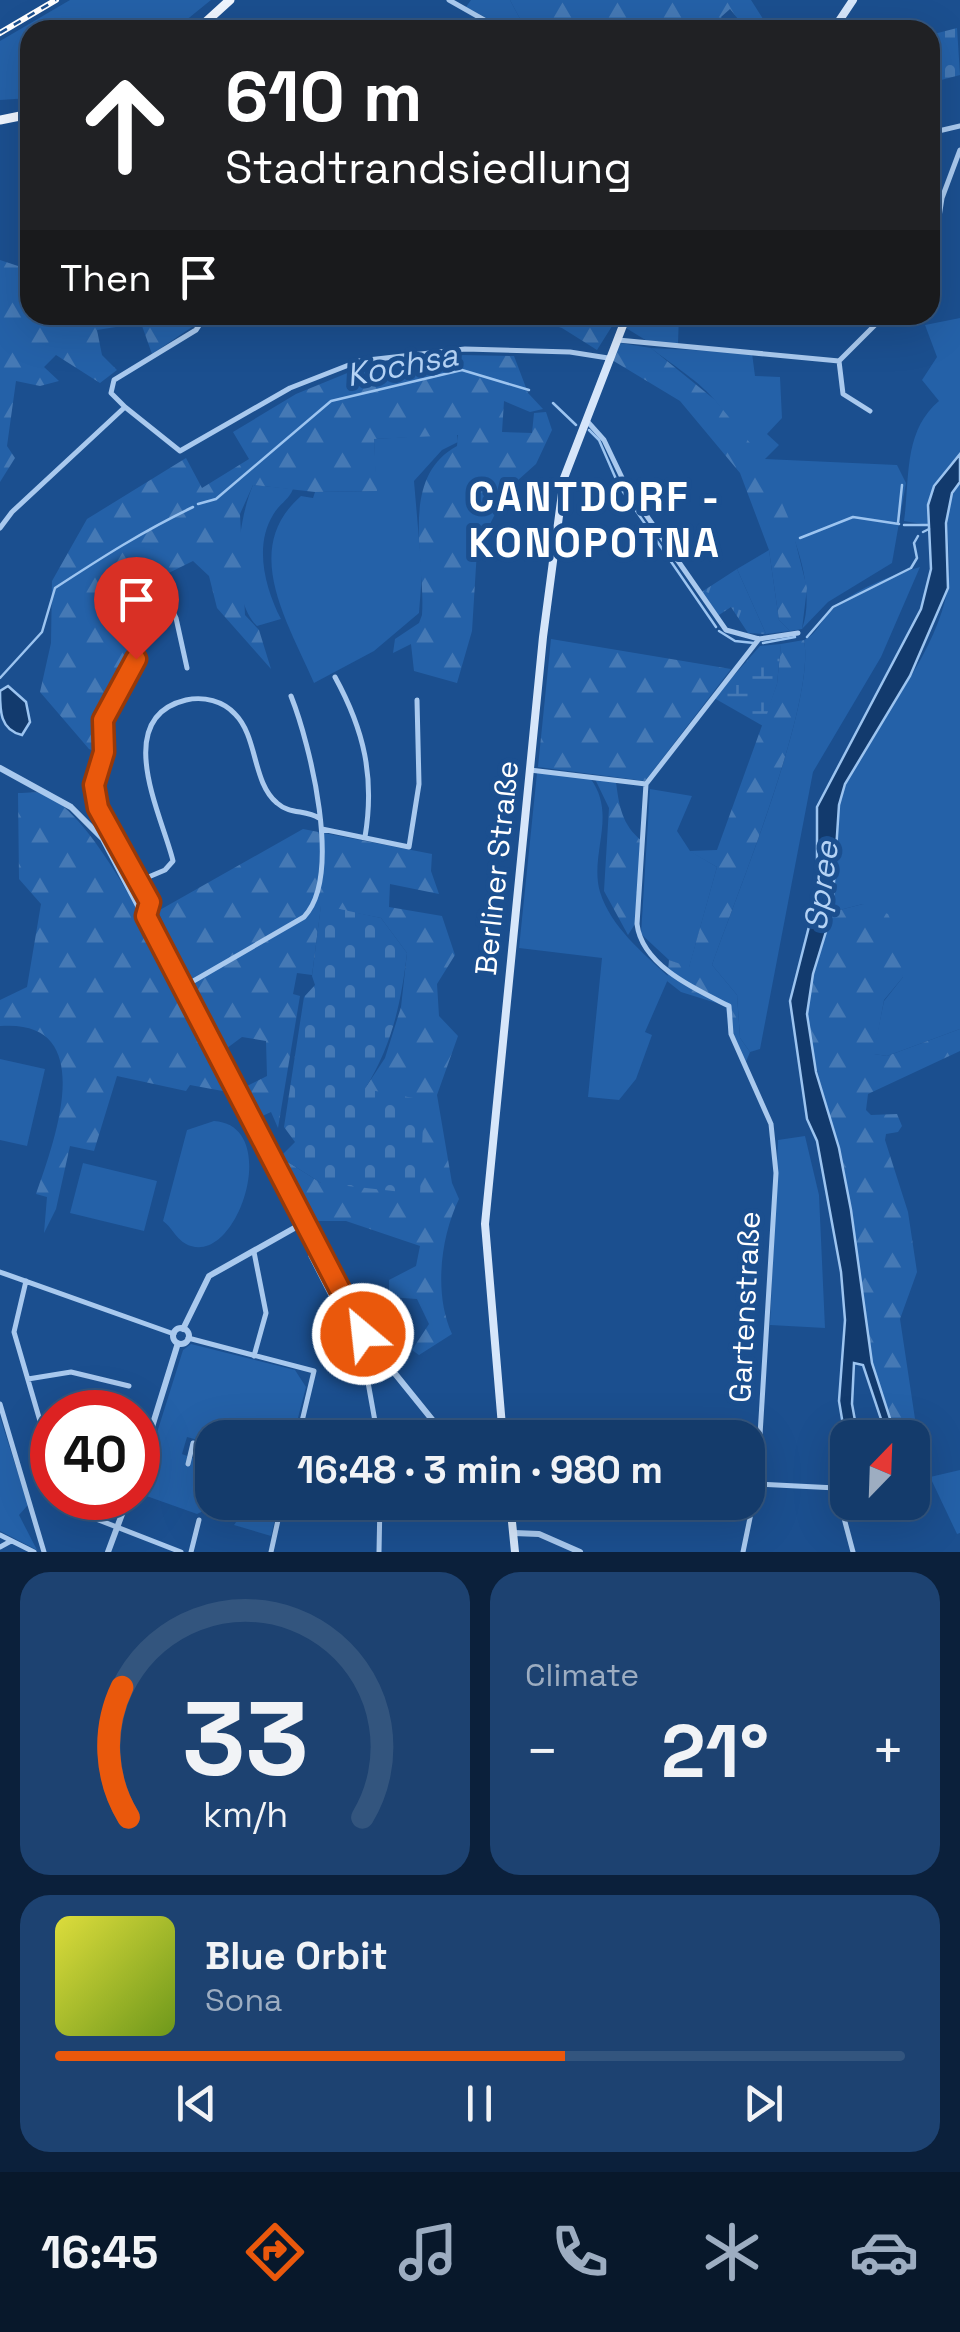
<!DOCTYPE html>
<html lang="en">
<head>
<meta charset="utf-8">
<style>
	:root { --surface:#143b6b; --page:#1d4271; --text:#f1f3f6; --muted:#9dadc1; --line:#33557e; --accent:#ea580c }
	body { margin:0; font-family:"Space Grotesk",sans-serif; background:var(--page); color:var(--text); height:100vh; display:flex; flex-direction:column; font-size:38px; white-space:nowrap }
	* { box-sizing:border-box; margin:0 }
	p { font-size:32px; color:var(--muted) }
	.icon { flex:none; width:55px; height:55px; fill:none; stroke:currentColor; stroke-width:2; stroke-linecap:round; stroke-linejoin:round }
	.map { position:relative; height:1552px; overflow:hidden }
	.drawer { display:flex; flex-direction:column; gap:20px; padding:20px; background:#0b203b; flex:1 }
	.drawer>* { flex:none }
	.guide { position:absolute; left:20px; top:20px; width:920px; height:305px; border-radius:30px; box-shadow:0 10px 40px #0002,0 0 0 2px var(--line); background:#202124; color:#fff; overflow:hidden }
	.needle { width:65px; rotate:23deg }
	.fabs { position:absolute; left:830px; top:1420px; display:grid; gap:20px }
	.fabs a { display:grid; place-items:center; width:100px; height:100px; border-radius:20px; background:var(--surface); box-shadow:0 10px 40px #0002,0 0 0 2px var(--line); font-size:50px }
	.speed { position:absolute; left:30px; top:1390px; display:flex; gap:20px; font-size:50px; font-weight:700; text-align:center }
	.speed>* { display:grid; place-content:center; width:130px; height:130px; border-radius:50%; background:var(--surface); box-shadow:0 10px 40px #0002,0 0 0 2px var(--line); line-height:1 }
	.speed .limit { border:15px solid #d22; background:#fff; color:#111 }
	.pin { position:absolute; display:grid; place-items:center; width:85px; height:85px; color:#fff; margin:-102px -42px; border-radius:50% 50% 50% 0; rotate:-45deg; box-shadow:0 0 10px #0007 }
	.pin .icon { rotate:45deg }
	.me { position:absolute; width:110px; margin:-55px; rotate:332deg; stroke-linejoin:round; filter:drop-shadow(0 0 8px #0008) }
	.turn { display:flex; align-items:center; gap:35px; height:210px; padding:0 40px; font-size:45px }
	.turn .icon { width:130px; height:130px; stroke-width:2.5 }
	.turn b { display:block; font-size:70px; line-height:85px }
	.then { display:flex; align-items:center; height:95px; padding:0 40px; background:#0003; gap:20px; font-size:38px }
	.big { font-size:75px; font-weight:800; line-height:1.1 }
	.drawer .widget { flex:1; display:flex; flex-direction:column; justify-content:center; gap:15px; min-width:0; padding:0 35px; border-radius:30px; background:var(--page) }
	.drawer .dial { align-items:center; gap:0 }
	.dial svg { height:260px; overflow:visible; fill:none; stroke:var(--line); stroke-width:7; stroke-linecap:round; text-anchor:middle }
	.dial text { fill:var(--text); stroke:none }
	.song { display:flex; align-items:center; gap:30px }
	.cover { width:120px; height:120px; border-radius:15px; background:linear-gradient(135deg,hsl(60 70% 55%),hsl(80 70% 35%)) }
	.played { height:10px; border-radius:5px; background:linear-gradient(90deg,var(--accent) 60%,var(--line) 60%) }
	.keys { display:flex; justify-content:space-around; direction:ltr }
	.heat { display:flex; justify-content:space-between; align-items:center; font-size:55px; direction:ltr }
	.drawer .tiles { flex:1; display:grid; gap:20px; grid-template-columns:1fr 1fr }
	.widget:last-child { grid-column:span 2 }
	.trip { position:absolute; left:195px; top:1420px; width:570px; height:100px; border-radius:30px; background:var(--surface); box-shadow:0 10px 40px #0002,0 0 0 2px var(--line); font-weight:800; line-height:100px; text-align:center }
	.tabs { display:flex; height:160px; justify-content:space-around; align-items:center; background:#08182b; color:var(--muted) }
	.tabs .icon { width:70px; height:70px }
	.tabs .selected { color:var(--accent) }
	.tabs b { font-size:45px; color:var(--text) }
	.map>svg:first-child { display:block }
</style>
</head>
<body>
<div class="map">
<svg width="960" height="1552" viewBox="0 0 960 1552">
	<defs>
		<pattern id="forest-firs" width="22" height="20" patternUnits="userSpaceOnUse" patternTransform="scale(2.5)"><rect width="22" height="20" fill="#2461a8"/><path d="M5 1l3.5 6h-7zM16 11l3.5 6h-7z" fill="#4579b5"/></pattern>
		<pattern id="wetland-marsh" width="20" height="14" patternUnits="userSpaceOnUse" patternTransform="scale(2.5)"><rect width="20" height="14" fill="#2461a8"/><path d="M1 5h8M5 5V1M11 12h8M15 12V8" fill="none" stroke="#4579b5"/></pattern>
		<pattern id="cemetery-stones" width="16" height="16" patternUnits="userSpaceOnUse" patternTransform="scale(2.5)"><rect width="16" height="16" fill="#2461a8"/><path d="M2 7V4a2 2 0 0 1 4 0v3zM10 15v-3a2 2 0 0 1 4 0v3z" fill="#4579b5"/></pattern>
		<pattern id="park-tufts" width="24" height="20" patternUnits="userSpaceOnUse" patternTransform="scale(2.5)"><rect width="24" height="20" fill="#2461a8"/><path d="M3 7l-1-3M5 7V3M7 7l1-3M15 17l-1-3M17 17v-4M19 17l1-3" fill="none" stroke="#4579b5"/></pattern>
	</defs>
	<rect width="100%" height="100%" fill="#1b4f8f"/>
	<!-- green -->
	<path fill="#2461a8" d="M70 0H211L174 30H30V98L0 100V41Z
		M471 0H510L526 30H509L466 7Z
		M632 315H679L678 344 647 341 626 328Z
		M960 318V454C941 474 927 498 928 525L904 521C910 479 903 431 939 401L922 380 937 357 925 325Z
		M651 348 752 353 755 376 780 377 782 418 767 434 779 445 765 459 897 465 906 483 892 563 828 602 802 629C825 565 756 454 717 403 701 382 672 365 651 348Z
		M457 434 458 442 442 450 414 481 422 574 419 613 374 651 314 683C288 622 240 549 301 496L313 498 315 492 376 491 374 439Z
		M960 482V1029L887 1056 873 1054 884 1001 903 977 863 904 832 912C836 870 827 822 845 783 877 718 935 660 948 587 954 551 937 513 960 482Z
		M253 485 293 489C289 500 279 504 273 515 254 546 265 588 281 619L257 626C228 598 238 519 253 485Z
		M769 550 779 620 790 631 766 634 737 569Z
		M920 567 881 657 813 772 760 1049 750 1052 740 1038 737 995 712 965C736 896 816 703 804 640 818 633 820 621 831 611 855 589 889 576 920 567Z
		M537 773 590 778C618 815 589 853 600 892 611 927 643 953 669 977L645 1032 652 1035 636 1079 619 1100 588 1097 602 958 519 948Z
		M650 789 692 796 677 831 690 851 717 867 689 968 669 960 641 934Z
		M0 1059 45 1069 27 1146 0 1140Z
		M214 1121C282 1125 239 1262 191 1246 177 1242 173 1228 163 1221L187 1130Z
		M805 1136 819 1195 825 1328 770 1325 778 1140Z
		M83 1163 157 1181 144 1231 70 1213Z
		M191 1344 295 1370 306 1387 293 1437 212 1438V1444L187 1437 182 1454 195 1459 201 1452 212 1455V1502L279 1503 271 1536 234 1525 239 1518 212 1507 197 1514 138 1493 183 1350Z
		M0 1417 28 1505 19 1515 37 1550 0 1531Z
		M960 1470V1533L957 1534 930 1477Z"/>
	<!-- forest -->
	<path fill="url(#forest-firs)" d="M510 0H751L770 30H747L730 9 721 17 729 30H526Z
		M0 260 30 270V315H202L195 325 152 354 141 323 97 330 102 355 117 370 100 383 56 355 44 367 59 381 40 386 16 381 7 446 15 458 0 482Z
		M519 315H619L597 350 562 328Z
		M620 343 651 348 715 400 763 459 791 524 807 588 802 629 790 631 779 620 769 550 740 473 680 401 612 360Z
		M463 355 514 356 528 393 543 409 530 412 504 401 502 432 532 433 534 413 546 412 552 430 536 464 507 490 477 550 472 631 457 683 414 671 411 644 393 653 395 639 419 623 422 615C426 559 398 478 457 446L458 435 374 439 377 491 315 492 253 485 240 514 245 615 259 630 271 669 217 608 209 576 193 561 114 600 135 650 101 715V754L89 749 40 692 51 643 52 581 87 519 186 458 202 488 249 459 233 432 296 394 362 367Z
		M551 639 731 669 645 781 538 767Z
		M804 640C816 702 736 896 712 965L737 995 740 1038 750 1052 745 1064 729 1034 726 1006 681 992 667 981 669 960 689 967 717 867 689 851 717 850 777 684 781 644Z
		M595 779 616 782C619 806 622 825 642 841L635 924 628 935 604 891 609 808Z
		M18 793C25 793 35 792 41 793 106 813 195 1029 228 1092L190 1085 186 1091 117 1076 94 1151 70 1146 56 1209 44 1233 47 1197 36 1194C54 1142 101 1018 0 1026V1000L27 987 41 904 19 879Z
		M303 829 432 854 431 871 439 894 390 884 389 907 442 916 455 955 437 984 439 1016 458 1036 437 1095 452 1183 459 1199C440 1238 434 1295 452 1334L419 1355 412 1350 429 1324 417 1299 389 1297V1280L416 1266 420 1246 346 1221H316L280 1157 321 1183 364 1090 385 1058 401 1007 407 953 381 918 321 906 312 975 297 973 293 994 300 996 278 1128 271 1112 256 1119 241 1089 267 1076 266 1041 242 1037 219 1054 163 936 168 933 158 911Z
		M863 904 888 914 899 939 903 977 884 1000 874 1054 887 1056 960 1029V1051L868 1094 866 1110 871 1115 897 1114 902 1126 898 1132 886 1134 885 1140 908 1212 917 1272 900 1319 921 1459 913 1456 912 1438 896 1437 872 1363 851 1210 810 1040 807 1014 813 974 832 912Z"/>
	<!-- wetland -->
	<path fill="url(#wetland-marsh)" d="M781 644 777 684 763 726 714 698 760 646Z"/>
	<!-- cemetery -->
	<path fill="url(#cemetery-stones)" d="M957 28 960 75 930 83V35Z
		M321 905 381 918 407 953C401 1004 392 1045 365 1089L424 1100 420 1194 321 1183 280 1157 295 1142 284 1127 304 997 315 985 312 976Z"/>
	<!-- park -->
	<path fill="url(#park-tufts)" d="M737 569 766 634 748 633 731 607 716 617 700 593Z"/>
	<!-- water -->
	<path fill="#123a6d" stroke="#9cc4f0" stroke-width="2.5" d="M960 454V482L952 493 946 523 948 588 910 676 845 784 839 805 832 912 813 974 807 1014 816 1072 839 1148 851 1210 872 1363 896 1437H887L863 1365 854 1363 852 1404 858 1437 848 1438 847 1449 839 1401 845 1320 841 1272 817 1141 807 1119 790 1001 817 895V807L921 609 931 569 928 505 934 486Z
		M8 686 26 702 30 722 22 735C0 730 0 711 0 691Z"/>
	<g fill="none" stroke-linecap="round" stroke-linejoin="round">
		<!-- stream -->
		<path stroke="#9cc4f0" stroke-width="2.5" d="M553 403 576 425
			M589 430 599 440 619 486 716 627
			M198 504 216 499 331 401 462 370 529 390
			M898 523 902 485
			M904 525H928
			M923 532 929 529
			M800 538 853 517 899 524
			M719 631 735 641 754 643
			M807 637 833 607 911 568 917 558 914 543 918 536
			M763 643 795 637
			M0 678 42 632 55 588C101 558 143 531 193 507"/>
		<!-- minor -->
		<path stroke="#a9c9ee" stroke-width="5" d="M449 0 502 30
			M930 133 960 126
			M930 274 942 198 960 150
			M618 340 839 361
			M839 361 843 394 870 411
			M839 361 885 315
			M125 407 111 393 114 380 196 330 206 315
			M587 421 604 440 626 486 726 630 759 639 798 633
			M0 528 12 512 125 407 180 451 290 388 359 361 465 349 570 352 608 358
			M335 677C364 730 375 777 365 837
			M530 770 646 784
			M322 829 409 847 419 784 417 700
			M139 881 165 870 173 861C163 818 110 718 186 700 204 696 223 701 235 714 258 737 252 782 277 803 289 814 306 810 319 818
			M146 916 150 902 94 797 95 775 104 752 103 719 136 659 133 633 118 611 120 602 159 583 176 618 187 668
			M183 987 304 917C343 876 310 744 291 696
			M254 1252 266 1313 254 1356
			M311 1256 364 1360 378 1438
			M0 1272 174 1334
			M26 1281 14 1332 52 1462
			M188 1338 314 1371 298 1438
			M28 1379 71 1372 129 1386
			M0 1404 44 1552
			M188 1464 193 1443 212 1448
			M757 1484 836 1488 853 1552
			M64 1498 73 1510 181 1552
			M0 1535 34 1552
			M0 1547 11 1541
			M191 1552 199 1520
			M271 1552 282 1502
			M379 1552 380 1502
			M743 1552 757 1484 776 1173 771 1124 731 1034 729 1006C697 990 642 966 637 924L646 784 759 639"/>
		<!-- tertiary -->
		<path stroke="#a9c9ee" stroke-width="6" d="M0 768 71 807 103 839 363 1334 447 1438
			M173 1336a8 8 0 1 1 16 0a8 8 0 1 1-16 0Z
			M183 1329 209 1276 305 1222
			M138 1472 178 1343
			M514 1533 539 1534 580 1552
			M108 1552 128 1498"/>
		<!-- secondary -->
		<path stroke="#d6e6fa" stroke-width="8" d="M833 30 853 0
			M503 1438 485 1224 543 637 564 478 627 315
			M510 1502 515 1552"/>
		<!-- primary -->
		<path stroke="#f0f6ff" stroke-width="9" d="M197 30 230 0
			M0 120 30 114"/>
		<defs>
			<path id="rail" d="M0 33 56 0"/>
		</defs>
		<!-- rail casing -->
		<use href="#rail" stroke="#fff" stroke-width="6"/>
		<!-- rail -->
		<use href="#rail" stroke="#1b4f8f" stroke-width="2.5" stroke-dasharray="8" stroke-linecap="butt"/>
	</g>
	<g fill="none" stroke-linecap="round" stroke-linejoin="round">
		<defs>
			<path id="route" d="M136 659 103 720 104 752 94 785 98 808 150 902 146 916 363 1334"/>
		</defs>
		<!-- route casing -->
		<use href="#route" stroke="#983908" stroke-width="25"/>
		<!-- route -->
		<use href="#route" stroke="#ea580c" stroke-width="18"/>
	</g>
	<g text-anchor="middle" stroke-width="10" stroke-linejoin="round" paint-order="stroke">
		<!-- street labels -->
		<g font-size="30" fill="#fff" stroke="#1b4f8f">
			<text transform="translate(497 868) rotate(-84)" y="10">Berliner Straße</text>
			<text transform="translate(745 1307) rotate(-87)" y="10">Gartenstraße</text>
		</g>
		<!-- water labels -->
		<g font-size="32" font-style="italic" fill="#b5d3f5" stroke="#1b4f8f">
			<text transform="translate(402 365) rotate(-11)" y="11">Kochsa</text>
			<text transform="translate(821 886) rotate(-82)" y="11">Spree</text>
		</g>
		<!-- district labels -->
		<g font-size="40" font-weight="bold" letter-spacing="2.5" fill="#fff" stroke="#1b4f8f">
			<text x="595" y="511">CANTDORF -<tspan x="595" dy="46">KONOPOTNA</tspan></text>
		</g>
	</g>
</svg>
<div class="fabs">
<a><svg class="needle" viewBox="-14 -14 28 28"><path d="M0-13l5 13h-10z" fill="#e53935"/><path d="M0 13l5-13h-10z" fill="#9dadc1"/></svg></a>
</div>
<div class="speed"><div class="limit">40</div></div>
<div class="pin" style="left:136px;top:659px;background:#d93025"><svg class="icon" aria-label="arrive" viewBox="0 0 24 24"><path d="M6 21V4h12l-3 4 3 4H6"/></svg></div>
<svg class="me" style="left:363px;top:1334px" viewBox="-20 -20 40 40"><circle r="17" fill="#ea580c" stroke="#fff" stroke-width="3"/><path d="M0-11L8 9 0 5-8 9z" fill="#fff"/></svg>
<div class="trip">16:48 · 3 min · 980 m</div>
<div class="guide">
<div class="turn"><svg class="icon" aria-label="ahead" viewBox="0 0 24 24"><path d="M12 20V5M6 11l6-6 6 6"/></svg><div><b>610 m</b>Stadtrandsiedlung</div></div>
<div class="then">Then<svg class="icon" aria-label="arrive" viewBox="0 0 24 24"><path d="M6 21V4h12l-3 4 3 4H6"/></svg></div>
</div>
</div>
<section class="drawer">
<div class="tiles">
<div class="widget dial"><svg viewBox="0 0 100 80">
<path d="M14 69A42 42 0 1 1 86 69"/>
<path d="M14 69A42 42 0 0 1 12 29" stroke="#ea580c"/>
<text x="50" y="56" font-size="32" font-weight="700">33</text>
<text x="50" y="72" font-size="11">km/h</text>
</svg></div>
<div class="widget"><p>Climate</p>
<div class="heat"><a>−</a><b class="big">21°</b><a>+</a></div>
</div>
<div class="widget">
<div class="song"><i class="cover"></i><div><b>Blue Orbit</b><p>Sona</p></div></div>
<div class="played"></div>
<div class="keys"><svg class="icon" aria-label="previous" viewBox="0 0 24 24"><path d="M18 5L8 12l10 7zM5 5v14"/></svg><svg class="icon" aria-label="pause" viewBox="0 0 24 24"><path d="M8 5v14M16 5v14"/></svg><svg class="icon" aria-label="next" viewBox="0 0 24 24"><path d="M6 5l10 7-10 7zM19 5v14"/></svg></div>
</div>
</div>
</section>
<nav class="tabs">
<b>16:45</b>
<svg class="icon selected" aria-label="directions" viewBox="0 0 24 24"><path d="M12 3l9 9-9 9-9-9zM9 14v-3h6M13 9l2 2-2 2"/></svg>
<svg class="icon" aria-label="music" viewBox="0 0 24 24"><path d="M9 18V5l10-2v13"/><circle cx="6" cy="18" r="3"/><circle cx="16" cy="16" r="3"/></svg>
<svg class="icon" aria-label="phone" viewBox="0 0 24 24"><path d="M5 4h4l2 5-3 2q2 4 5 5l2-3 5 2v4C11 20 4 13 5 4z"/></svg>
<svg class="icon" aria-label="climate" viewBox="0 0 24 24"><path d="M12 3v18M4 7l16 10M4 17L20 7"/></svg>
<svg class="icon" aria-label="car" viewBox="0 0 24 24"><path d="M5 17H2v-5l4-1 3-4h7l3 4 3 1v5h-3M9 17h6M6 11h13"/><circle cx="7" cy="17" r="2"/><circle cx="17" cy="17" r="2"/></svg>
</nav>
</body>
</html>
